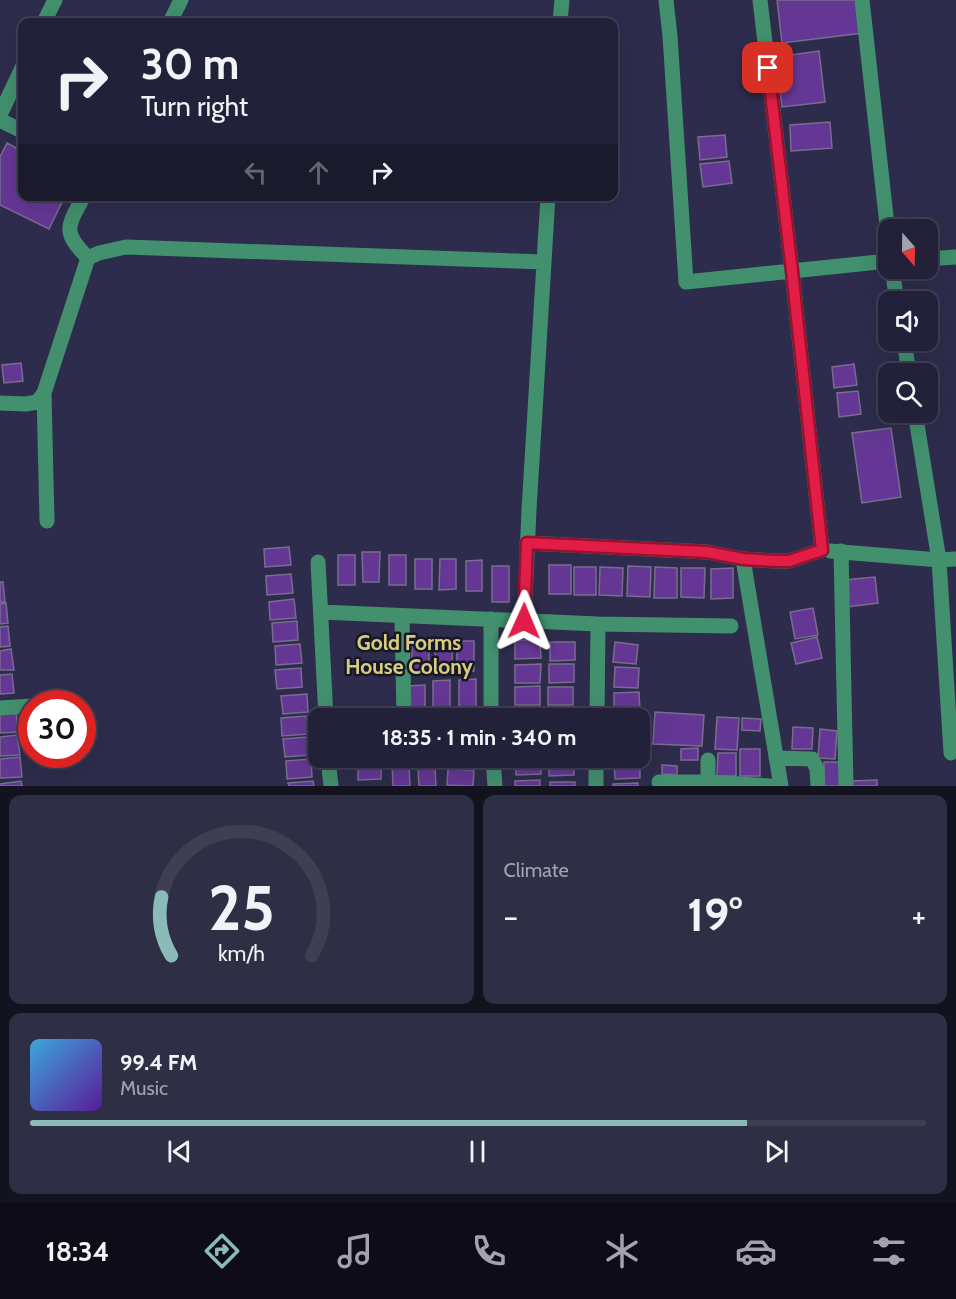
<!DOCTYPE html>
<html lang="en">
<head>
<meta charset="utf-8">
<style>
	:root { --surface:#222139; --page:#2e2e44; --text:#f1f3f6; --muted:#a2a3ae; --line:#3f3e53; --accent:#8bbbb9 }
	body { margin:0; font-family:Cabin,sans-serif; background:var(--page); color:var(--text); height:100vh; display:flex; flex-direction:column; font-size:22px; white-space:nowrap }
	* { box-sizing:border-box; margin:0 }
	p { font-size:20px; color:var(--muted) }
	.icon { flex:none; width:33px; height:33px; fill:none; stroke:currentColor; stroke-width:2; stroke-linecap:round; stroke-linejoin:round }
	.map { position:relative; height:786px; overflow:hidden }
	.side { display:flex; flex-direction:column; gap:9px; padding:9px; background:#13121f; flex:1 }
	.side>* { flex:none }
	.hud { position:absolute; left:18px; top:18px; width:600px; height:183px; border-radius:12px; box-shadow:0 6px 24px #0002,0 0 0 2px var(--line); background:#222139; color:var(--text); overflow:hidden }
	.needle { width:39px; rotate:160deg }
	.fabs { position:absolute; left:878px; top:219px; display:grid; gap:12px }
	.fabs a { display:grid; place-items:center; width:60px; height:60px; border-radius:12px; background:var(--surface); box-shadow:0 6px 24px #0002,0 0 0 2px var(--line); font-size:30px }
	.speed { position:absolute; left:18px; top:690px; display:flex; gap:12px; font-size:30px; font-weight:700; text-align:center }
	.speed>* { display:grid; place-content:center; width:78px; height:78px; border-radius:50%; background:var(--surface); box-shadow:0 6px 24px #0002,0 0 0 2px var(--line); line-height:1 }
	.speed .limit { border:9px solid #d22; background:#fff; color:#111 }
	.pin { position:absolute; display:grid; place-items:center; width:51px; height:51px; color:#fff; margin:-26px; border-radius:12px; box-shadow:0 3px 9px #0006 }
	.me { position:absolute; width:66px; margin:-33px; rotate:1deg; stroke-linejoin:round; filter:drop-shadow(0 0 4px #0008) }
	.turn { display:flex; align-items:center; gap:21px; height:126px; padding:0 24px; font-size:27px }
	.turn .icon { width:78px; height:78px; stroke-width:2.5 }
	.turn b { display:block; font-size:42px; line-height:51px }
	.lanes { display:flex; align-items:center; height:57px; padding:0 24px; background:#0003; justify-content:center; gap:30px; direction:ltr }
	.lanes .off { opacity:.35 }
	.big { font-size:45px; font-weight:800; line-height:1.1 }
	.side .widget { flex:1; display:flex; flex-direction:column; justify-content:center; gap:9px; min-width:0; padding:0 21px; border-radius:12px; background:var(--page) }
	.side .dial { align-items:center; gap:0 }
	.dial svg { height:156px; overflow:visible; fill:none; stroke:var(--line); stroke-width:7; stroke-linecap:round; text-anchor:middle }
	.dial text { fill:var(--text); stroke:none }
	.song { display:flex; align-items:center; gap:18px }
	.cover { width:72px; height:72px; border-radius:9px; background:linear-gradient(135deg,hsl(200 70% 55%),hsl(270 70% 35%)) }
	.played { height:6px; border-radius:3px; background:linear-gradient(90deg,var(--accent) 80%,var(--line) 80%) }
	.keys { display:flex; justify-content:space-around; direction:ltr }
	.heat { display:flex; justify-content:space-between; align-items:center; font-size:33px; direction:ltr }
	.side .tiles { flex:1; display:grid; gap:9px; grid-template-columns:1fr 1fr }
	.widget:last-child { grid-column:span 2 }
	.trip { position:absolute; left:308px; top:708px; width:342px; height:60px; border-radius:12px; background:var(--surface); box-shadow:0 6px 24px #0002,0 0 0 2px var(--line); font-weight:800; line-height:60px; text-align:center }
	.tabs { display:flex; height:96px; justify-content:space-around; align-items:center; background:#0e0d17; color:var(--muted) }
	.tabs .icon { width:42px; height:42px }
	.tabs .active { color:var(--accent) }
	.tabs b { font-size:27px; color:var(--text) }
	.map>svg:first-child { display:block }
</style>
</head>
<body>
<div class="map">
<svg width="956" height="786" viewBox="0 0 956 786">
	<rect width="100%" height="100%" fill="#2d2c4c"/>
	<!-- building -->
	<path fill="#643795" stroke="#7a6c8f" stroke-width="1.5" d="M777 0H859L863 33 782 43Z
		M819 51 825 102 782 107 776 57Z
		M830 122 832 148 791 151 790 125Z
		M725 135 727 157 700 160 698 137Z
		M7 143 22 151V196H65L49 229 0 205V157Z
		M729 161 732 183 703 187 700 164Z
		M21 363 23 381 4 383 2 365Z
		M854 364 857 385 834 388 832 367Z
		M858 391 861 414 839 417 837 393Z
		M891 428 901 497 862 503 852 433Z
		M289 547 291 565 265 567 264 549Z
		M362 552H380L379 582H363Z
		M338 555H355V585H338Z
		M389 555H406V585H389Z
		M415 559H432V589H415Z
		M440 559H456V589L439 590Z
		M482 560V591H466V561Z
		M549 565H571V594H549Z
		M492 566H509V602H492Z
		M628 566 651 567 650 597 627 596Z
		M574 567H596V595H574Z
		M600 567 623 568 622 596 599 595Z
		M655 567 677 568V598H654Z
		M681 568H705L704 598 681 597Z
		M733 568V598L711 599V569Z
		M291 574 293 593 267 595 266 576Z
		M875 577 878 603 847 607 844 580Z
		M0 582H3L5 602H0Z
		M294 599 296 618 270 620 269 602Z
		M6 603 8 623 0 624V604Z
		M813 608 818 635 795 639 790 612Z
		M297 621 298 640 273 642 272 623Z
		M8 626 10 646 0 647V627Z
		M817 637 822 658 796 664 791 643Z
		M515 640H540L541 658 515 659Z
		M412 641H429V671H412Z
		M435 641H452V671H435Z
		M457 641H474V671L457 672Z
		M550 642H575V660L550 661Z
		M615 642 638 645 636 664 613 662Z
		M300 644 302 663 276 665 275 646Z
		M11 649 14 670H0V651Z
		M541 664 540 683H515V665Z
		M549 664H574V682L549 683Z
		M615 667 639 668 638 688 614 687Z
		M301 668 302 687 277 689 275 670Z
		M12 674 14 693 0 694V675Z
		M476 679V710H459V680Z
		M450 680V711H433V681Z
		M425 685V716H408V686Z
		M540 686V705H515V687Z
		M548 687H573V705H548Z
		M639 692 640 711H614V693Z
		M307 694 308 712 283 714 281 696Z
		M515 709H540L541 718H515Z
		M547 709H572L573 718H547Z
		M16 712 18 732 0 733V714Z
		M655 712 704 715 702 746 653 744Z
		M640 715V734L639 718H614V716Z
		M306 716 308 734 282 736 281 718Z
		M717 717 739 718 737 750 715 749Z
		M742 718 761 719 760 731 742 730Z
		M793 727 813 728 812 749H792Z
		M820 729 837 731 835 759 818 758Z
		M17 735 20 755 0 756V737Z
		M308 737 310 755 285 757 283 739Z
		M698 748V760H681V749Z
		M740 749H760V776H740Z
		M718 753H736V776H717Z
		M20 757 22 777 0 778V759Z
		M516 758H541V774L516 775Z
		M549 758H574V775L549 776Z
		M311 759 312 777 287 779 286 761Z
		M614 760H640V778L615 779Z
		M381 761V779L358 780V762Z
		M824 762H843L842 786H824Z
		M392 765H409L410 786H393Z
		M662 765 677 766V775L662 774Z
		M418 769H435L436 786H419Z
		M448 769 474 770 473 786 447 785Z
		M540 780V786H515V781Z
		M877 780V786H852V781Z
		M21 781 22 786H0V784Z
		M313 781 314 786H289L288 783Z
		M550 782H575V786H550Z
		M638 783V786H613V784Z"/>
	<g fill="none" stroke-linecap="round" stroke-linejoin="round">
		<!-- minor -->
		<path stroke="#42906e" stroke-width="15" d="M666 0 670 36 686 282 888 261
			M862 0 888 234
			M44 22 55 0
			M170 22 181 0
			M560 22 562 0
			M0 115 22 68
			M0 120 22 131
			M84 196C68 226 61 231 88 258
			M927 259 956 257
			M892 268 897 302
			M904 340 909 374
			M44 393 47 521
			M0 403 26 404 37 402 44 393 88 258 99 253 126 247 543 262
			M915 412 939 560 951 753
			M527 543 707 552 743 559 776 561H789L822 550 792 271 760 0
			M830 551 939 560 956 559
			M841 551 846 786
			M743 559 781 786
			M318 562 326 718
			M321 612 598 624 731 626
			M402 616 404 718
			M491 619V718
			M524 621 529 510 548 196
			M0 708 32 706
			M597 718 598 624
			M328 758 331 786
			M493 758 495 786
			M776 758 812 759 817 769 818 786
			M708 760V786
			M659 782H708L770 786
			M596 786V758"/>
	</g>
	<g fill="none" stroke-linecap="round" stroke-linejoin="round">
		<defs>
			<path id="route" d="M524 621 527 543 707 552 743 559 776 561H789L822 550 792 271 768 68"/>
		</defs>
		<!-- route casing -->
		<use href="#route" stroke="#92132f" stroke-width="15"/>
		<!-- route -->
		<use href="#route" stroke="#e11d48" stroke-width="10"/>
	</g>
	<g text-anchor="middle" stroke-width="5" stroke-linejoin="round" paint-order="stroke">
		<!-- neighbourhood labels -->
		<g font-size="21" font-weight="bold" fill="#d6cd7f" stroke="#171725">
			<text x="409" y="650">Gold Forms<tspan x="409" dy="24">House Colony</tspan></text>
		</g>
	</g>
</svg>
<div class="fabs">
<a><svg class="needle" viewBox="-14 -14 28 28"><path d="M0-13l5 13h-10z" fill="#e53935"/><path d="M0 13l5-13h-10z" fill="#a2a3ae"/></svg></a>
<a><svg class="icon" aria-label="sound" viewBox="0 0 24 24"><path d="M4 9h4l5-4v14l-5-4H4zM17 9q2 3 0 6"/></svg></a>
<a><svg class="icon" aria-label="search" viewBox="0 0 24 24"><circle cx="10" cy="10" r="6"/><path d="M15 15l6 6"/></svg></a>
</div>
<div class="speed"><div class="limit">30</div></div>
<div class="pin" style="left:768px;top:68px;background:#d93025"><svg class="icon" aria-label="arrive" viewBox="0 0 24 24"><path d="M6 21V4h12l-3 4 3 4H6"/></svg></div>
<svg class="me" style="left:524px;top:621px" viewBox="-20 -20 40 40"><path d="M0-17L14 15 0 8-14 15z" fill="#e11d48" stroke="#fff" stroke-width="4"/></svg>
<div class="trip">18:35 · 1 min · 340 m</div>
<div class="hud">
<div class="turn"><svg class="icon" aria-label="right" viewBox="0 0 24 24"><path d="M7 20v-9h11M14 6l5 5-5 5"/></svg><div><b>30 m</b>Turn right</div></div>
<div class="lanes"><svg class="icon off" aria-label="left" viewBox="0 0 24 24"><path d="M17 20v-9H6M10 6l-5 5 5 5"/></svg><svg class="icon off" aria-label="ahead" viewBox="0 0 24 24"><path d="M12 20V5M6 11l6-6 6 6"/></svg><svg class="icon" aria-label="right" viewBox="0 0 24 24"><path d="M7 20v-9h11M14 6l5 5-5 5"/></svg></div>
</div>
</div>
<section class="side">
<div class="tiles">
<div class="widget dial"><svg viewBox="0 0 100 80">
<path d="M14 69A42 42 0 1 1 86 69"/>
<path d="M14 69A42 42 0 0 1 9 39" stroke="#8bbbb9"/>
<text x="50" y="56" font-size="32" font-weight="700">25</text>
<text x="50" y="72" font-size="11">km/h</text>
</svg></div>
<div class="widget"><p>Climate</p>
<div class="heat"><a>−</a><b class="big">19°</b><a>+</a></div>
</div>
<div class="widget">
<div class="song"><i class="cover"></i><div><b>99.4 FM</b><p>Music</p></div></div>
<div class="played"></div>
<div class="keys"><svg class="icon" aria-label="previous" viewBox="0 0 24 24"><path d="M18 5L8 12l10 7zM5 5v14"/></svg><svg class="icon" aria-label="pause" viewBox="0 0 24 24"><path d="M8 5v14M16 5v14"/></svg><svg class="icon" aria-label="next" viewBox="0 0 24 24"><path d="M6 5l10 7-10 7zM19 5v14"/></svg></div>
</div>
</div>
</section>
<nav class="tabs">
<b>18:34</b>
<svg class="icon active" aria-label="directions" viewBox="0 0 24 24"><path d="M12 3l9 9-9 9-9-9zM9 14v-3h6M13 9l2 2-2 2"/></svg>
<svg class="icon" aria-label="music" viewBox="0 0 24 24"><path d="M9 18V5l10-2v13"/><circle cx="6" cy="18" r="3"/><circle cx="16" cy="16" r="3"/></svg>
<svg class="icon" aria-label="phone" viewBox="0 0 24 24"><path d="M5 4h4l2 5-3 2q2 4 5 5l2-3 5 2v4C11 20 4 13 5 4z"/></svg>
<svg class="icon" aria-label="climate" viewBox="0 0 24 24"><path d="M12 3v18M4 7l16 10M4 17L20 7"/></svg>
<svg class="icon" aria-label="car" viewBox="0 0 24 24"><path d="M5 17H2v-5l4-1 3-4h7l3 4 3 1v5h-3M9 17h6M6 11h13"/><circle cx="7" cy="17" r="2"/><circle cx="17" cy="17" r="2"/></svg>
<svg class="icon" aria-label="filters" viewBox="0 0 24 24"><path d="M4 7h16M4 17h16"/><circle cx="9" cy="7" r="2"/><circle cx="15" cy="17" r="2"/></svg>
</nav>
</body>
</html>
